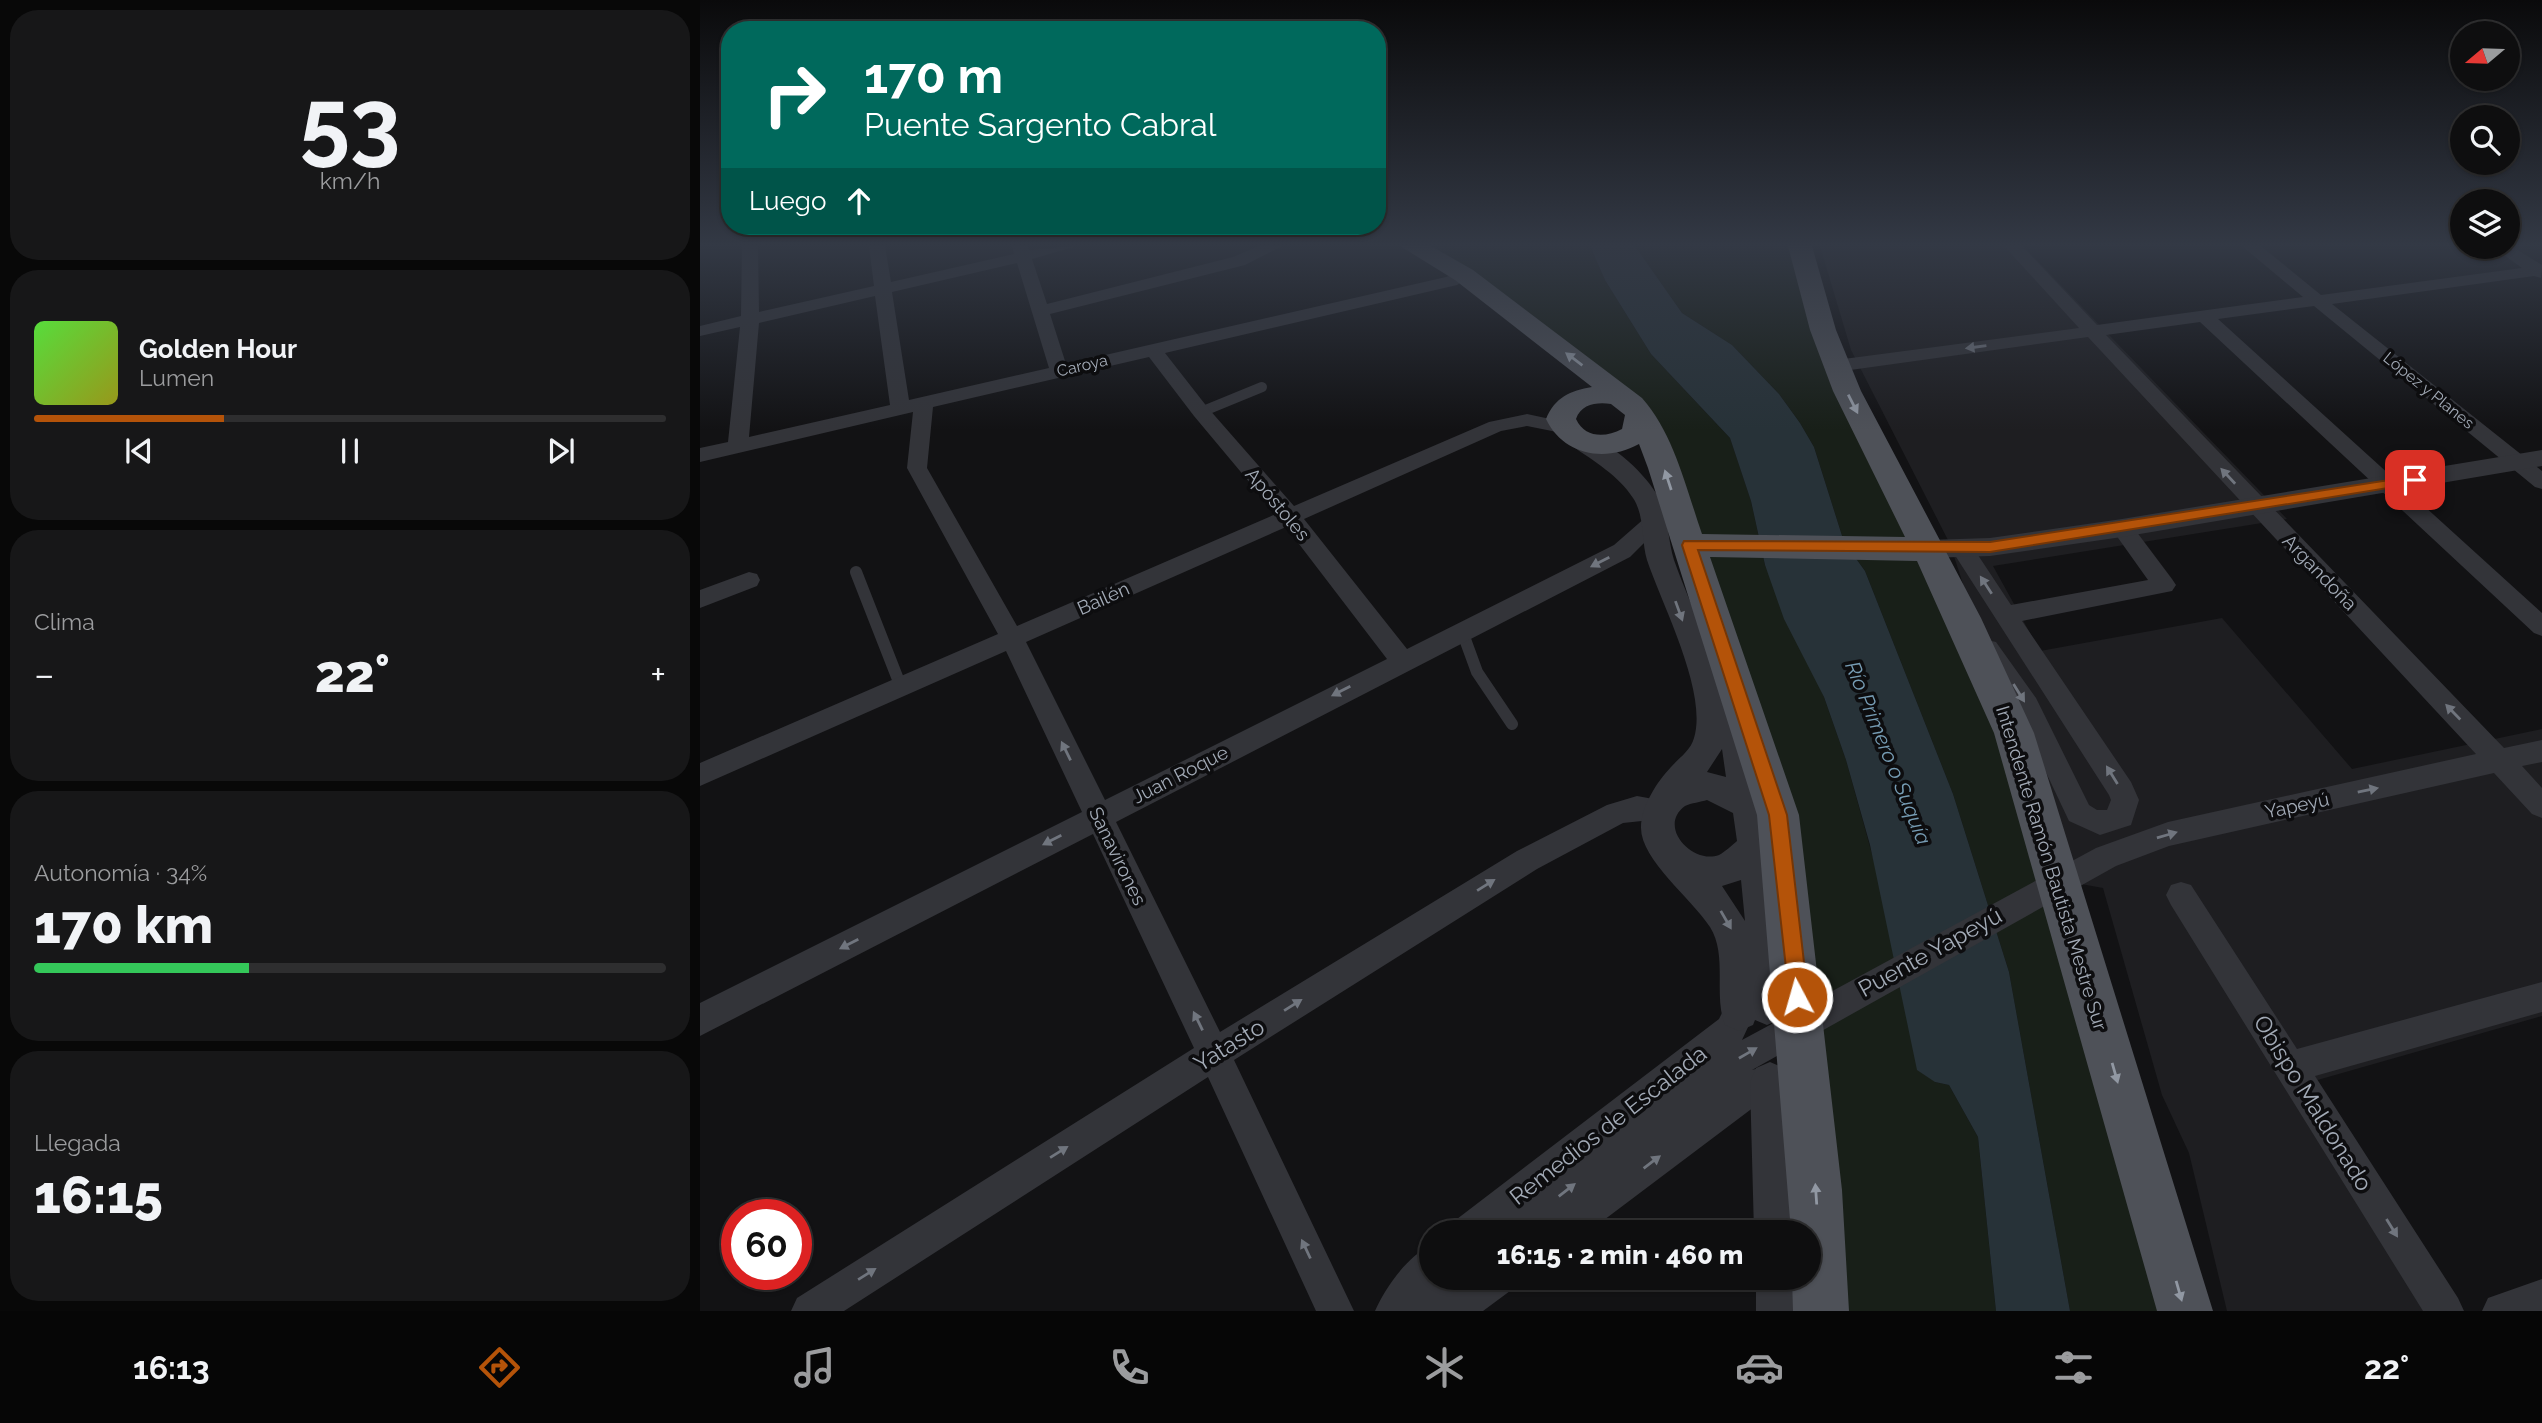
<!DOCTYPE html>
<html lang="es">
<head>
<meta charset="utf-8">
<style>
	:root { --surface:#0e0e0f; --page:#171718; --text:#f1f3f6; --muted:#9b9c9e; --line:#2e2e2f; --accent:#b45309 }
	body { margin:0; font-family:Raleway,sans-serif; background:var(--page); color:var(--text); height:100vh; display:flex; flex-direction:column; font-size:26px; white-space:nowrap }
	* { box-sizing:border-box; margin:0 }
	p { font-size:23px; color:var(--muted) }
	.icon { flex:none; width:38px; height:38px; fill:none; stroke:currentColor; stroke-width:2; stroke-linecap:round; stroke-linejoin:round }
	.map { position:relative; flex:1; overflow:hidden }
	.sheet { display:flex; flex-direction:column; gap:10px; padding:10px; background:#080808; width:700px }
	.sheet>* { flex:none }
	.top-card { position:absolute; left:21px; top:21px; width:665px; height:214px; border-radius:28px; box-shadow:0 2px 5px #0004,0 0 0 2px var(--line); background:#00695c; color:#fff; overflow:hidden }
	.needle { width:46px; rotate:251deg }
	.buttons { position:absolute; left:1750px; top:21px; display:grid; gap:14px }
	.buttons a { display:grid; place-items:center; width:70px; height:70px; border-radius:50%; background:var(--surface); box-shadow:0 2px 5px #0004,0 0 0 2px var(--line); font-size:35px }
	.speed { position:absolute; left:21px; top:1199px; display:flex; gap:14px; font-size:35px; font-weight:700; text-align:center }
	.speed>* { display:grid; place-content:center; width:91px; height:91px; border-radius:50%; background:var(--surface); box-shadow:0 2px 5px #0004,0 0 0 2px var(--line); line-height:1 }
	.speed .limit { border:10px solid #d22; background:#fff; color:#111 }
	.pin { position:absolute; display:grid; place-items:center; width:60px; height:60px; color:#fff; margin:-30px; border-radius:14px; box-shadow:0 4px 10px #0006 }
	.me { position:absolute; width:77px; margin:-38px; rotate:354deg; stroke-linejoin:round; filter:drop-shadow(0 0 5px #0008) }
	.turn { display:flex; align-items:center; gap:24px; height:147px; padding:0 28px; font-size:32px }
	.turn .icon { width:91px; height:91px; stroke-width:2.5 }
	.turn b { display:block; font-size:49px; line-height:60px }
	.then { display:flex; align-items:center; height:66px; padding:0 28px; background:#0003; gap:14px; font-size:26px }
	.big { font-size:52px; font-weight:800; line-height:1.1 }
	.sheet .card { flex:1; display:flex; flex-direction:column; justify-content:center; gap:10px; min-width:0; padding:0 24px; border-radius:28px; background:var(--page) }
	.sheet .dial { align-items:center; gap:0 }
	.dial b { font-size:91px; line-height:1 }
	.song { display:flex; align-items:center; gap:21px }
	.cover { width:84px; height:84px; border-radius:10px; background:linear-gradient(135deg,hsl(110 70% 55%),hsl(60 70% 35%)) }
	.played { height:7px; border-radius:4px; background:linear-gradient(90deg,var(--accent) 30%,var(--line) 30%) }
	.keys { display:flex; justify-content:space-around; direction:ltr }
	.heat { display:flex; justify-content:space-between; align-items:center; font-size:38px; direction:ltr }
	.charge { height:10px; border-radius:5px; background:linear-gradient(90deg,#34c759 34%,var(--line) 0) }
	.trip { position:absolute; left:719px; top:1220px; width:402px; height:70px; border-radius:35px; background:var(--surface); box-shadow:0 2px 5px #0004,0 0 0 2px var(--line); font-weight:800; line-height:70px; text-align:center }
	.dock { display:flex; height:112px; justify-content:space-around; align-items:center; background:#060606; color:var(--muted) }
	.dock .icon { width:49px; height:49px }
	.dock .on { color:var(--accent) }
	.dock b { font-size:32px; color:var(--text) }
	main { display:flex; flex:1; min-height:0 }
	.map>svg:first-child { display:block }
</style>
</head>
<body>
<main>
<section class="sheet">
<div class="card dial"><b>53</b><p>km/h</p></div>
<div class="card">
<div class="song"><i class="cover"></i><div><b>Golden Hour</b><p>Lumen</p></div></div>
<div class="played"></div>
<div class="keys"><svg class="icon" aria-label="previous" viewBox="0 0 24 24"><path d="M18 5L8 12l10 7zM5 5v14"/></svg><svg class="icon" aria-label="pause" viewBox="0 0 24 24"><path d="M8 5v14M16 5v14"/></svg><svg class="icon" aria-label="next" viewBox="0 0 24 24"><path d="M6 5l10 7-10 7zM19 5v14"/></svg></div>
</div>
<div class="card"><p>Clima</p>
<div class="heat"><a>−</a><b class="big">22°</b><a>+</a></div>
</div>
<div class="card"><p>Autonomía · 34%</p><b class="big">170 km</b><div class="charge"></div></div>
<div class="card"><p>Llegada</p><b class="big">16:15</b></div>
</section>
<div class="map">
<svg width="1842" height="1311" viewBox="0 0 1842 1311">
	<rect width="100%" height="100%" fill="#121214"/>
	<!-- built -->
	<path fill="#1e1e21" d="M1120 246H1323L1587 519 1293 566 1340 651 1522 618 1652 769 1842 729V1016L1614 1081 1762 1311H1527L1489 1153 1462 1095 1403 888 1359 880 1250 544 1151 350Z"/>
	<!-- green -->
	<path fill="#181f18" d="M712 246H890L905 280 951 354 1030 438 1051 501 1065 565 1124 697 1146 760 1235 1082 1249 1085 1278 1137 1296 1311H1121L1078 815 941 420Z
		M935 246H1100L1123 330 1263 618 1485 1311H1370L1309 972 1253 794 1165 571 1144 542 1114 447 1100 423 1079 394 1032 345 982 313Z"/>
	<!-- water -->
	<path fill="#273238" d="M890 246H935L982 313 1032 345 1079 394 1100 423 1114 447 1144 542 1165 571 1253 794 1309 972 1370 1311H1296L1278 1137 1249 1085 1235 1082 1217 1070 1170 845 1146 760 1124 697 1084 619 1065 565 1051 501 1030 438 951 354 905 280Z"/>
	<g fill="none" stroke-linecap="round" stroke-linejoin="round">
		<!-- service-far1 -->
		<path stroke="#333439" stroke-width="10" d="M501 412 562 387"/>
		<!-- service -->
		<path stroke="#333439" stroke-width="12" d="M156 572 201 687
			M762 631 777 672 812 724"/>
		<!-- minor -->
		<path fill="#333439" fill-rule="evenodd" d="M42 246H58L59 312 174 286 169 246H185L191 282 314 254 312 246H328L329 250 377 246 332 259 347 304 533 257 559 246H582L545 265 350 314 366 364 746 277 764 270 770 271 772 275 757 285 465 353 508 408 594 506 789 422 827 414 869 423 872 427 869 431 862 433 827 426 801 431 604 519 707 649 914 545 946 517H962L965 522 930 557 416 822 520 1032 817 851 907 805 937 796 970 802 974 810 970 818 923 823 837 869 534 1060 654 1311H616L508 1077 144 1311H91L97 1298 494 1048 393 834 0 1036V1003L382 812 306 651 0 786V763L298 634 207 468 213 412 0 462V448L28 442 40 327 0 336V326L41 316ZM317 263 349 368 209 400 192 292ZM175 296 190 405 49 437 59 323ZM449 357 494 416 576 514 317 626 227 468 233 407ZM586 527 687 659 405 800 326 642Z
			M1304 246H1322L1397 325 1603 297 1542 246H1561L1621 295 1822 268 1793 247 1811 246 1842 265 1841 278 1834 276 1632 304 1842 471V489L1835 487 1614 306 1518 319 1842 613V636L1834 633 1500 322 1406 335 1804 748 1842 740V762L1822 766 1842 788V818L1832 814 1794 773 1469 846 1416 866 1052 1070 1070 1065 1082 1070 1087 1082 1082 1094 1062 1101 888 1232H752L757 1219 1019 1019 1028 1001 1039 996 1050 1001 1055 1012 1042 1040 1396 848 1468 822 1776 754 1388 337 1136 372 1127 366 1136 360 1379 328Z
			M1422 520 1430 523 1472 579 1476 585 1472 591 1322 621 1431 782 1439 800 1431 825 1400 835 1369 821 1317 711 1275 649 1278 642 1287 640 1296 642 1336 698 1389 805 1397 810H1407L1411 800 1409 795 1251 549 1254 543H1270L1311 605 1448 580 1411 528 1414 523Z
			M49 572 57 574 60 580 57 586 0 608V590Z
			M1481 882 1491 885 1597 1049 1842 982V1012L1615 1076 1758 1298 1764 1311H1723L1471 905 1466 895 1471 885Z
			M732 1245V1278H815L810 1291 783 1311H675C685 1288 708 1255 732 1245Z
			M1842 1279V1311H1782L1788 1298Z"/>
		<!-- tertiary -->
		<path fill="#333439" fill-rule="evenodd" d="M881 433C909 441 941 469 956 493 969 514 967 537 974 560 992 611 1018 658 1027 712L1033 710 1044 714 1049 723 1080 904 1086 1006 1081 1019 1067 1025 1055 1020 1053 1025 1039 1031 1025 1025C1013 995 1028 956 1010 927 992 899 941 860 941 828 941 806 957 782 971 767 979 758 991 750 994 738 1008 692 962 605 947 560 941 540 945 516 933 498 919 476 894 461 872 446L869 441 872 436ZM1022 749 1026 777 1007 772ZM1007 800 1033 813 1037 841C1032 845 1025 852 1019 855 992 865 957 826 985 806 991 803 1001 802 1007 800ZM1041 880 1045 921 1022 886Z
			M1842 450V466L1422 537 1290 556 1228 558 1218 556 1214 549 1218 542 1228 540 1290 538 1422 519Z
			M1070 1062 1084 1068 1090 1082 1098 1232H1054L1050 1082 1056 1068Z
			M1056 1278H1100L1102 1311H1056Z"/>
		<!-- primary -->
		<path fill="#4e5158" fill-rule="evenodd" d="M700 246H731L773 270 942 398C974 434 986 488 1002 534L1205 537 1133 391 1110 330 1088 246H1112L1136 330 1161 391 1281 618 1334 733 1513 1311H1457L1294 733 1217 561 1010 557 1099 815 1142 1190 1149 1311H1093L1092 1278H1110V1232H1091L1057 815 948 468 939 444C905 463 863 455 846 419 855 397 870 391 892 387L755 280ZM911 404 925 415 922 429C905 438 885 438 876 419 881 404 897 402 911 404Z"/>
	</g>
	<!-- one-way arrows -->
	<defs><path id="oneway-solid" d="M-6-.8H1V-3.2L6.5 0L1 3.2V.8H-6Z" transform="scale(1.75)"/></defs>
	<g fill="#70757e">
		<use href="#oneway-solid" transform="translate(1276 347) rotate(172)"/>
		<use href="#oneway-solid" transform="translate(1528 476) rotate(-133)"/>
		<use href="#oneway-solid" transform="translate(900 562) rotate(153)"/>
		<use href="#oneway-solid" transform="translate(1286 585) rotate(-123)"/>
		<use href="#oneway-solid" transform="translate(979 611) rotate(70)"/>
		<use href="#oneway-solid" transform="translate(641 691) rotate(153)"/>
		<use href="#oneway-solid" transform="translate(1319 693) rotate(58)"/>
		<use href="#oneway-solid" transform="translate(1753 712) rotate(-134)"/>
		<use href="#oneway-solid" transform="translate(366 751) rotate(-116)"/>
		<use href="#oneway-solid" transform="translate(1412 775) rotate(-122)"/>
		<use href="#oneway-solid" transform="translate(1668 790) rotate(-12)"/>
		<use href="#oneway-solid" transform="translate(1467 835) rotate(-16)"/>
		<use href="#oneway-solid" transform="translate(352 840) rotate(153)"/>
		<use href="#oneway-solid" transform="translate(786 885) rotate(-32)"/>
		<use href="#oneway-solid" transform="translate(1026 920) rotate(60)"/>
		<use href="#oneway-solid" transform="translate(149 944) rotate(153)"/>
		<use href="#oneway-solid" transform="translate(593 1005) rotate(-32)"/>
		<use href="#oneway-solid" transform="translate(498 1021) rotate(-116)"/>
		<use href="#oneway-solid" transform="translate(1048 1053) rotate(-30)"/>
		<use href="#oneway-solid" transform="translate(359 1152) rotate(-32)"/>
		<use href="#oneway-solid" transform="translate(952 1162) rotate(-37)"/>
		<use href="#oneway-solid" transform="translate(867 1190) rotate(-38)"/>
		<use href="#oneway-solid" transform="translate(1692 1228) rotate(58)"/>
		<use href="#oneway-solid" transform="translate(606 1249) rotate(-115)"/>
		<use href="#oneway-solid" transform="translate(167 1274) rotate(-32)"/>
	</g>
	<g fill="#9198a3">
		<use href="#oneway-solid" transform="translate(874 359) rotate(-143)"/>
		<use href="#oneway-solid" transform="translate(1153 404) rotate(63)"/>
		<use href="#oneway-solid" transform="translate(968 480) rotate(-108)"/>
		<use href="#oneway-solid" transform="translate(1415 1073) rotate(74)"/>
		<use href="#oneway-solid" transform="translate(1116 1194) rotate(-94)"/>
		<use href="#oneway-solid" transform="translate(1479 1291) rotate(74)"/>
	</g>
	<!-- sky -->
	<linearGradient id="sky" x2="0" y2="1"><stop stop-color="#0a0a0b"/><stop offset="0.57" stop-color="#333945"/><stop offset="1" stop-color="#333945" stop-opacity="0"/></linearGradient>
	<rect width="1842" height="430" fill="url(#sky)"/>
	<!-- route -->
	<path fill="#b45309" stroke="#753606" stroke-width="2" d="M1715 476 1719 477V483L1290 552 998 550 1087 815 1108 997 1105 1004 1097 1007 1090 1004 1069 815 982 545 984 541 1290 542Z"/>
	<g text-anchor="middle" stroke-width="7" stroke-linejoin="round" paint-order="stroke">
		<!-- far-street labels -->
		<g font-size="16" fill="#a2aab6" stroke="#0d0d0f">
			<text transform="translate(382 365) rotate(-13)" y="6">Caroya</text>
			<text transform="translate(1729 390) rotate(39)" y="6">López y Planes</text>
		</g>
		<!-- street labels -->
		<g font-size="19" fill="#a2aab6" stroke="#0d0d0f">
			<text transform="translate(578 504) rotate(50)" y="7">Apóstoles</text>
			<text transform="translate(1620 572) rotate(46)" y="7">Argandoña</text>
			<text transform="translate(403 598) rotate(-24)" y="7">Bailén</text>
			<text transform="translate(480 774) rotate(-27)" y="7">Juan Roque</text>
			<text transform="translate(1597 805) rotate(-12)" y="7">Yapeyú</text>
			<text transform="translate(418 856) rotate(64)" y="7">Sanavirones</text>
			<text transform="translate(1352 868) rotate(73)" y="7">Intendente Ramón Bautista Mestre Sur</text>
		</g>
		<!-- water labels -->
		<g font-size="21" font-style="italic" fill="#769cb4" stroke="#0d0d0f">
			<text transform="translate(1188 753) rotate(68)" y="7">Río Primero o Suquía</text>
		</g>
		<!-- near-street labels -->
		<g font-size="23" fill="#a2aab6" stroke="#0d0d0f">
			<text transform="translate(1230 952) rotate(-29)" y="8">Puente Yapeyú</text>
			<text transform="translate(529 1045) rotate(-32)" y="8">Yatasto</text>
			<text transform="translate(1613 1103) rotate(58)" y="8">Obispo Maldonado</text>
			<text transform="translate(908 1125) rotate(-38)" y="8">Remedios de Escalada</text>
		</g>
	</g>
</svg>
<div class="buttons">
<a><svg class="needle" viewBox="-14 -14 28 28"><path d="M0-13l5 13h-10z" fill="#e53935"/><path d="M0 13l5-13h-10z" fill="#9b9c9e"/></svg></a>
<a><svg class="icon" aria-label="search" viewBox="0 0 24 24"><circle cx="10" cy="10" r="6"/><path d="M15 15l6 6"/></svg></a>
<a><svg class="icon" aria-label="layers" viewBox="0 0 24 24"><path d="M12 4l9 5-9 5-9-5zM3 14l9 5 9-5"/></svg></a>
</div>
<div class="speed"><div class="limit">60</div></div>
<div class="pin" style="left:1715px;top:480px;background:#d93025"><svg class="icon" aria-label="arrive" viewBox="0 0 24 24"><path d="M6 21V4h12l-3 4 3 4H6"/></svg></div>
<svg class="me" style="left:1097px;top:997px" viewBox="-20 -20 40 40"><circle r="17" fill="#b45309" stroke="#fff" stroke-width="3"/><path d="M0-11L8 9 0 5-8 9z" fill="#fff"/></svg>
<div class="trip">16:15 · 2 min · 460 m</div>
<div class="top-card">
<div class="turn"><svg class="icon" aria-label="right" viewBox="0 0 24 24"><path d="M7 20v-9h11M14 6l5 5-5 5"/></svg><div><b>170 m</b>Puente Sargento Cabral</div></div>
<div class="then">Luego<svg class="icon" aria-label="ahead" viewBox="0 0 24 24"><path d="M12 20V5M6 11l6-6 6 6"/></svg></div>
</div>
</div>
</main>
<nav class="dock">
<b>16:13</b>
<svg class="icon on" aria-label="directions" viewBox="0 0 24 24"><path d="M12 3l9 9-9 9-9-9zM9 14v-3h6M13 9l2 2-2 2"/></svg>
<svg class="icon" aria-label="music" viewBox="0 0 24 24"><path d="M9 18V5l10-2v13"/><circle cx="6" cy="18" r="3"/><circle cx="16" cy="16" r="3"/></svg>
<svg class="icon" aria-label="phone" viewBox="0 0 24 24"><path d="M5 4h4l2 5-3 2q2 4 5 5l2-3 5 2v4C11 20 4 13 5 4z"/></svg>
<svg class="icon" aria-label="climate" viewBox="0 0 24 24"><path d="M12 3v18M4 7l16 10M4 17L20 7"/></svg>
<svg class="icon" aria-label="car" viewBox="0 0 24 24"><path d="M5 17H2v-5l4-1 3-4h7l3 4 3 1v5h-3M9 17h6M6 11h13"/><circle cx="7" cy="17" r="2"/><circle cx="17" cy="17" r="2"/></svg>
<svg class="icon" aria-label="filters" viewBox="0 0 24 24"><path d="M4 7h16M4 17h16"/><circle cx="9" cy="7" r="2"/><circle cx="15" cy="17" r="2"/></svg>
<b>22°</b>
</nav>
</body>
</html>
